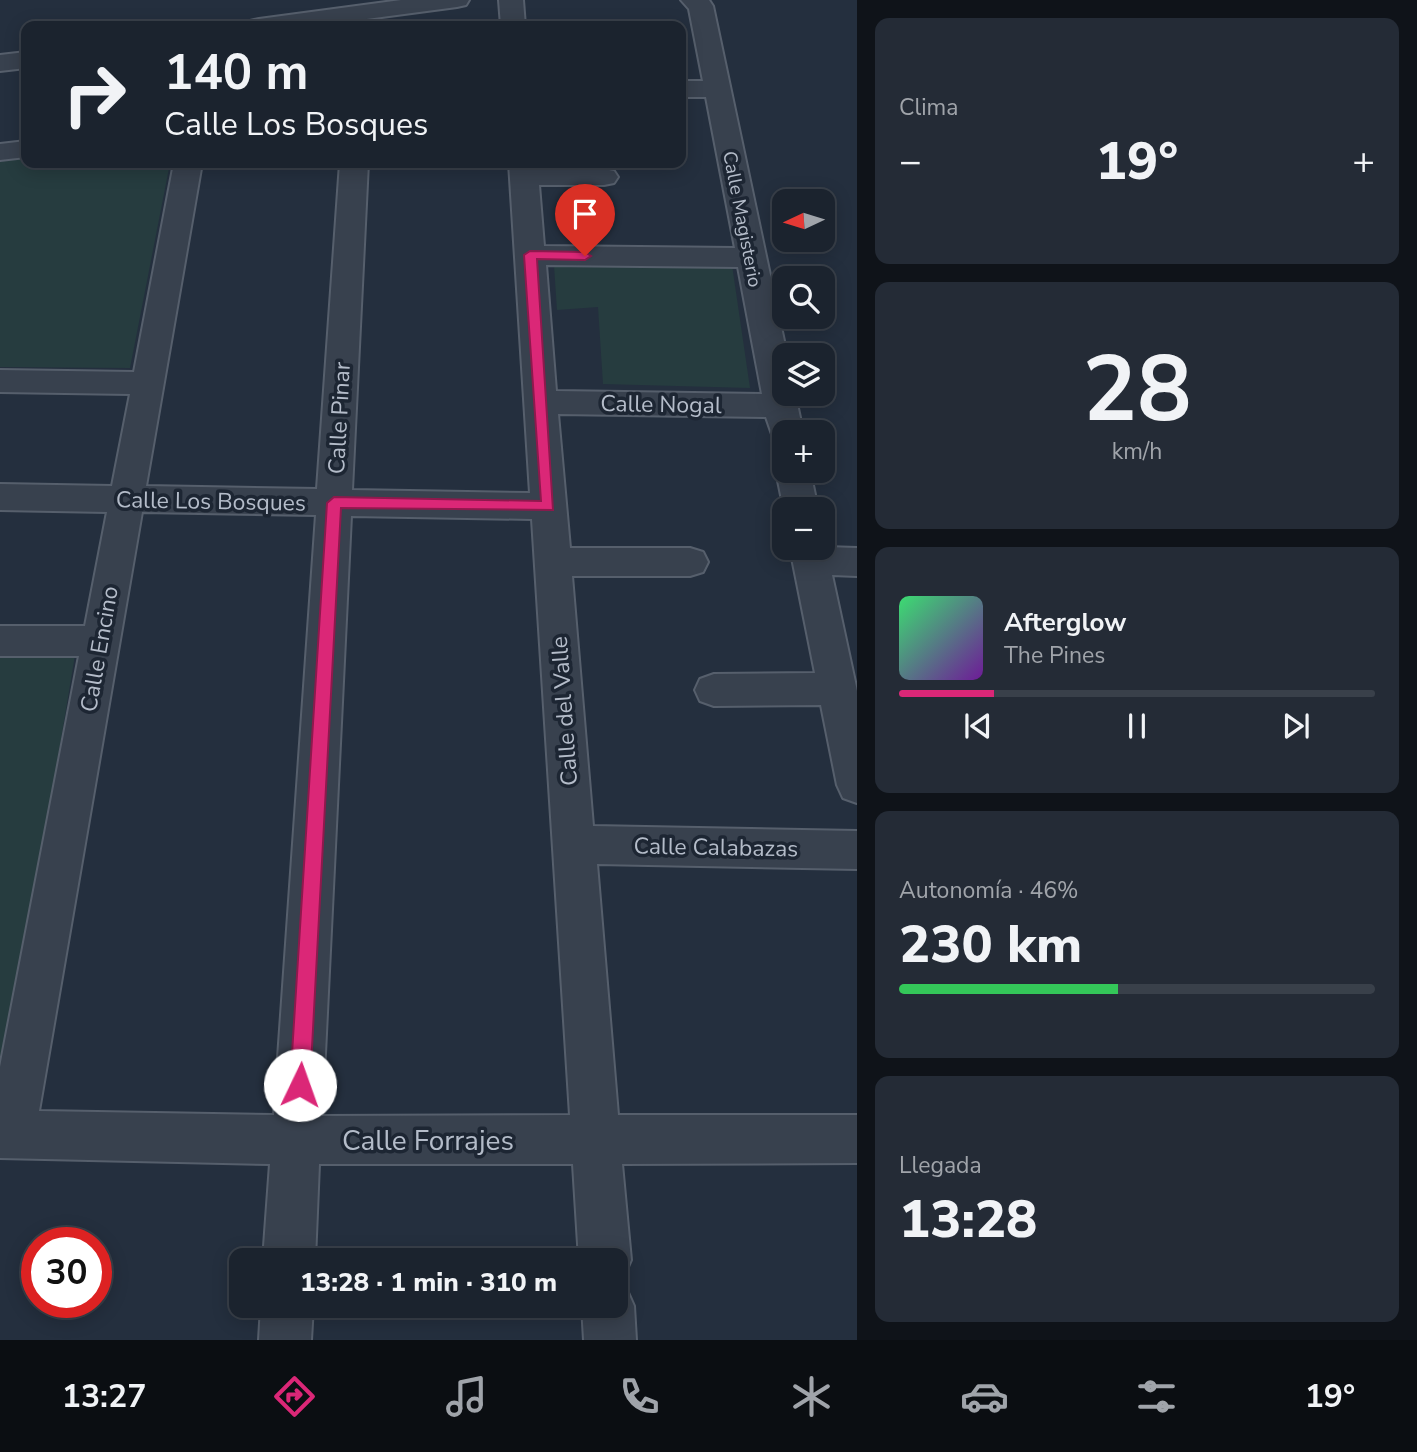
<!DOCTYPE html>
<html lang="es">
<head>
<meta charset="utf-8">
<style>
	:root { --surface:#1b232e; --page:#242b36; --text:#f1f3f6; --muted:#a0a4aa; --line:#39404a; --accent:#db2777 }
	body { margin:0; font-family:"Nunito Sans",sans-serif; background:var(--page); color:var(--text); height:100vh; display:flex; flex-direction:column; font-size:26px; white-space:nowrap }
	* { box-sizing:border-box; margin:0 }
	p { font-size:23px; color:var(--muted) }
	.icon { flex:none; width:38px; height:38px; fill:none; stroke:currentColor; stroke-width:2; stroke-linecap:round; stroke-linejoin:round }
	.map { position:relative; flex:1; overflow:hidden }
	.sheet { display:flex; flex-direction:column; gap:18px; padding:18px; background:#0f1319; width:560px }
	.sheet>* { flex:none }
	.banner { position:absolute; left:21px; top:21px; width:665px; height:147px; border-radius:14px; box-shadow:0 4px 18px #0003,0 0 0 2px var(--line); background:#1b232e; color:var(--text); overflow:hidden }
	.needle { width:46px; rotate:266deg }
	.tools { position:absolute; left:772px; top:189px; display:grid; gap:14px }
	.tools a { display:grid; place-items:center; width:63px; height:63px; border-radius:14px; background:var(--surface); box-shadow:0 4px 18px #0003,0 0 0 2px var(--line); font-size:35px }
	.speed { position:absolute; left:21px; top:1227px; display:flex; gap:14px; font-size:35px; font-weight:700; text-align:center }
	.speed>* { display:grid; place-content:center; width:91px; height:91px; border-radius:50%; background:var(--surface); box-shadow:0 4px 18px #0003,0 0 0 2px var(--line); line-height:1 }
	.speed .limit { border:10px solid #d22; background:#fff; color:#111 }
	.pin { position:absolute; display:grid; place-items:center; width:60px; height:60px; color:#fff; margin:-72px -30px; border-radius:50% 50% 50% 0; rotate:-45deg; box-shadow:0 0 7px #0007 }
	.pin .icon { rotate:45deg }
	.me { position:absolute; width:77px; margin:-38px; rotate:3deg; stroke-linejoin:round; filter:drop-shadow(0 0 5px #0008) }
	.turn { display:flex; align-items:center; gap:24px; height:147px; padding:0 28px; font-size:32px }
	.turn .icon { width:91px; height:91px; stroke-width:2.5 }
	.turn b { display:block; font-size:49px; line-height:60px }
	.big { font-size:52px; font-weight:800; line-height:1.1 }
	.sheet .tile { flex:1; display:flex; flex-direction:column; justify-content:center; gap:10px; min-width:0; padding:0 24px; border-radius:14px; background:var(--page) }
	.sheet .dial { align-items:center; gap:0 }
	.dial b { font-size:91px; line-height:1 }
	.song { display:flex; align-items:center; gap:21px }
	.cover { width:84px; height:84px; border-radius:10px; background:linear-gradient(135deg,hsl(140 70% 55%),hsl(280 70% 35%)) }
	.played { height:7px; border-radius:4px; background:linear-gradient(90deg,var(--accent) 20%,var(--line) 20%) }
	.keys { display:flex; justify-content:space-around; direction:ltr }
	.heat { display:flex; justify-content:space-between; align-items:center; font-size:38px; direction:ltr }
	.charge { height:10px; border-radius:5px; background:linear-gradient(90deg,#34c759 46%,var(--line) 0) }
	.trip { position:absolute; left:229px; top:1248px; width:399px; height:70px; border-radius:14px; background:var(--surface); box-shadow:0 4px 18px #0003,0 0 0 2px var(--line); font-weight:800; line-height:70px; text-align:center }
	.tab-bar { display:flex; height:112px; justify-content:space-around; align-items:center; background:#0b0e12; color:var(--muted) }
	.tab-bar .icon { width:49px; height:49px }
	.tab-bar .selected { color:var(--accent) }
	.tab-bar b { font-size:32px; color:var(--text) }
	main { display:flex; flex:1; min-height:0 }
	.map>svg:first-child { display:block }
</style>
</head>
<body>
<main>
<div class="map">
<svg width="857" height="1340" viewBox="0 0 857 1340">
	<rect width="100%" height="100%" fill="#242f3e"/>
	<!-- green -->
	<path fill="#263c3f" d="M26 155V163H170L130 368 0 367V158Z
		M554 265H732L750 388 603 384 598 307 557 310Z
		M76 649 0 1108V653Z"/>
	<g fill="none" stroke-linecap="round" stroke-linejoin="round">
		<defs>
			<path id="minor" d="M401 0H469L466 5 457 7 314 26H247L250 21 259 19Z
				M499 0H523L525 26H501Z
				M681 0H709L713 6 787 355H784V394H795L803 432H784V443L774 440 766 417 558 414 570 548H690L703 552 708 562 703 572 690 576H572L593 826 857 831V869L597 864 618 1115H857V1163L622 1164 631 1260 623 1278 616 1281V1260H579L573 1164H319L315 1260H263L270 1164 0 1158V1067L79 656H0V626H85L107 512 0 510V484L112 486 130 394 0 392V370L134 372 174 163H202L146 486 317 489 340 163H368L352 490 530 493 509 163H537V169H604L614 171 618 177 614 183 604 185H539L544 246 735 248 706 97H681V81H703L689 9ZM546 265 738 267 762 394 556 391ZM142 512 316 515 274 1115 39 1111ZM351 516 532 519 570 1115 322 1116Z
				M26 52V68L0 71V55Z
				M26 141V157L0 160V144Z
				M784 461V471H810L818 509 784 510 776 471Z
				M822 542 826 547 857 548V576L832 575 857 691V803L843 798 837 785 821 705 714 706 700 701 695 690 700 679 714 674 815 673 790 548H822Z
				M616 1283 626 1288 634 1306 636 1340H584L582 1306H616Z
				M261 1306H313L311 1340H259Z"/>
		</defs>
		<!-- minor casing -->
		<use href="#minor" stroke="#565f6c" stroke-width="4"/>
		<!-- minor -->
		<use href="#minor" fill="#38414e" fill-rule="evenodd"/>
	</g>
	<!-- route -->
	<path fill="#db2777" stroke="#8e194d" stroke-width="2" d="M530 251 585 252 591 256 585 260 537 259 553 510 341 508 310 1085 307 1092 300 1094 293 1092 290 1085 327 503 334 497 541 501 524 255Z"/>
	<g text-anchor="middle" stroke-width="7" stroke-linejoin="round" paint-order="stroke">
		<!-- far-street labels -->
		<g font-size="19" fill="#b4bcc9" stroke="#1d2633">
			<text transform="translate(743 219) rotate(79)" y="7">Calle Magisterio</text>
		</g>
		<!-- street labels -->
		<g font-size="23" fill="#b4bcc9" stroke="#1d2633">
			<text transform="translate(661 404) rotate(1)" y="8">Calle Nogal</text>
			<text transform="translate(339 418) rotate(-87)" y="8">Calle Pinar</text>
			<text transform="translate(211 501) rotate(1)" y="8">Calle Los Bosques</text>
			<text transform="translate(99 649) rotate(-80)" y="8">Calle Encino</text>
			<text transform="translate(564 711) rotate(-94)" y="8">Calle del Valle</text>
			<text transform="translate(716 847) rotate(1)" y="8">Calle Calabazas</text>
		</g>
		<!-- near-street labels -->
		<g font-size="28" fill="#b4bcc9" stroke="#1d2633">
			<text x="428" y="1150">Calle Forrajes</text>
		</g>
	</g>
</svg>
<div class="tools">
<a><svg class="needle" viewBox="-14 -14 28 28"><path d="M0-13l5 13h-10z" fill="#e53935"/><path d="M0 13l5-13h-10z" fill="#a0a4aa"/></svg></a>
<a><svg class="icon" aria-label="search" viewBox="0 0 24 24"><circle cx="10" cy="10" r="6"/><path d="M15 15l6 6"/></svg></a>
<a><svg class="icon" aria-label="layers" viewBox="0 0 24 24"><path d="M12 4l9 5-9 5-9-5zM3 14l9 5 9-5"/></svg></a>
<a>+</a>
<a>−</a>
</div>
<div class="speed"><div class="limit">30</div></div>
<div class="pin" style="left:585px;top:256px;background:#d93025"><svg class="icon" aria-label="arrive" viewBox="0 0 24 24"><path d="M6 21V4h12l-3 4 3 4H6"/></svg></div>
<svg class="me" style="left:300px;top:1085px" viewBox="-20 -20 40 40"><circle r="19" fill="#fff"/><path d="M0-13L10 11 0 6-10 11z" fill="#db2777"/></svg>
<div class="trip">13:28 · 1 min · 310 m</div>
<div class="banner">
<div class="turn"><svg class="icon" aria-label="right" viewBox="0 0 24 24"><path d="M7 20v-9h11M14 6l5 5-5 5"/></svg><div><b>140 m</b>Calle Los Bosques</div></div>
</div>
</div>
<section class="sheet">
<div class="tile"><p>Clima</p>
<div class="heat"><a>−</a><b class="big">19°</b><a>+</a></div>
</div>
<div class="tile dial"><b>28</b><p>km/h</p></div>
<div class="tile">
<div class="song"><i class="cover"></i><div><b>Afterglow</b><p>The Pines</p></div></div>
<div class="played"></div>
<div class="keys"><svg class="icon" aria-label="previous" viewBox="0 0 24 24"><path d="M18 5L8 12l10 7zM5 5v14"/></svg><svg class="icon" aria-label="pause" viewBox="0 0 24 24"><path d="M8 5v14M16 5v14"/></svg><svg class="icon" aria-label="next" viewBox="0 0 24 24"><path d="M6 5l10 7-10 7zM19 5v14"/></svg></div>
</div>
<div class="tile"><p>Autonomía · 46%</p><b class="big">230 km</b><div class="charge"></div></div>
<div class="tile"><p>Llegada</p><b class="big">13:28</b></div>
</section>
</main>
<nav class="tab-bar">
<b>13:27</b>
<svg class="icon selected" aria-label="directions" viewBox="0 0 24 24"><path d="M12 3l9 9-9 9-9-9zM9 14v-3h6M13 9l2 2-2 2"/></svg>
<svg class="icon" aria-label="music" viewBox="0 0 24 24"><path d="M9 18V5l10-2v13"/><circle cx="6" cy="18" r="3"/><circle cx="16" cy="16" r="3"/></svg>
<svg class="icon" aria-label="phone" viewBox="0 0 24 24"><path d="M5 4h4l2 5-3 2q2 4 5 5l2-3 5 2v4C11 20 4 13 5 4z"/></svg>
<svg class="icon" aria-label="climate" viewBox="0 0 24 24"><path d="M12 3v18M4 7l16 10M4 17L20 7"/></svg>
<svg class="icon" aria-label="car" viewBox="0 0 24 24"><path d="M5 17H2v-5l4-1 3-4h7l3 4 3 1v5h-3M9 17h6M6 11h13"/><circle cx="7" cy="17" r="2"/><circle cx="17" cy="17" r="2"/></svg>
<svg class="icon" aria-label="filters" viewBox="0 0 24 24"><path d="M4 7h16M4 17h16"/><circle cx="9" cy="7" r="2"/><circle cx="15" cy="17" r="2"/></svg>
<b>19°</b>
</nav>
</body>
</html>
